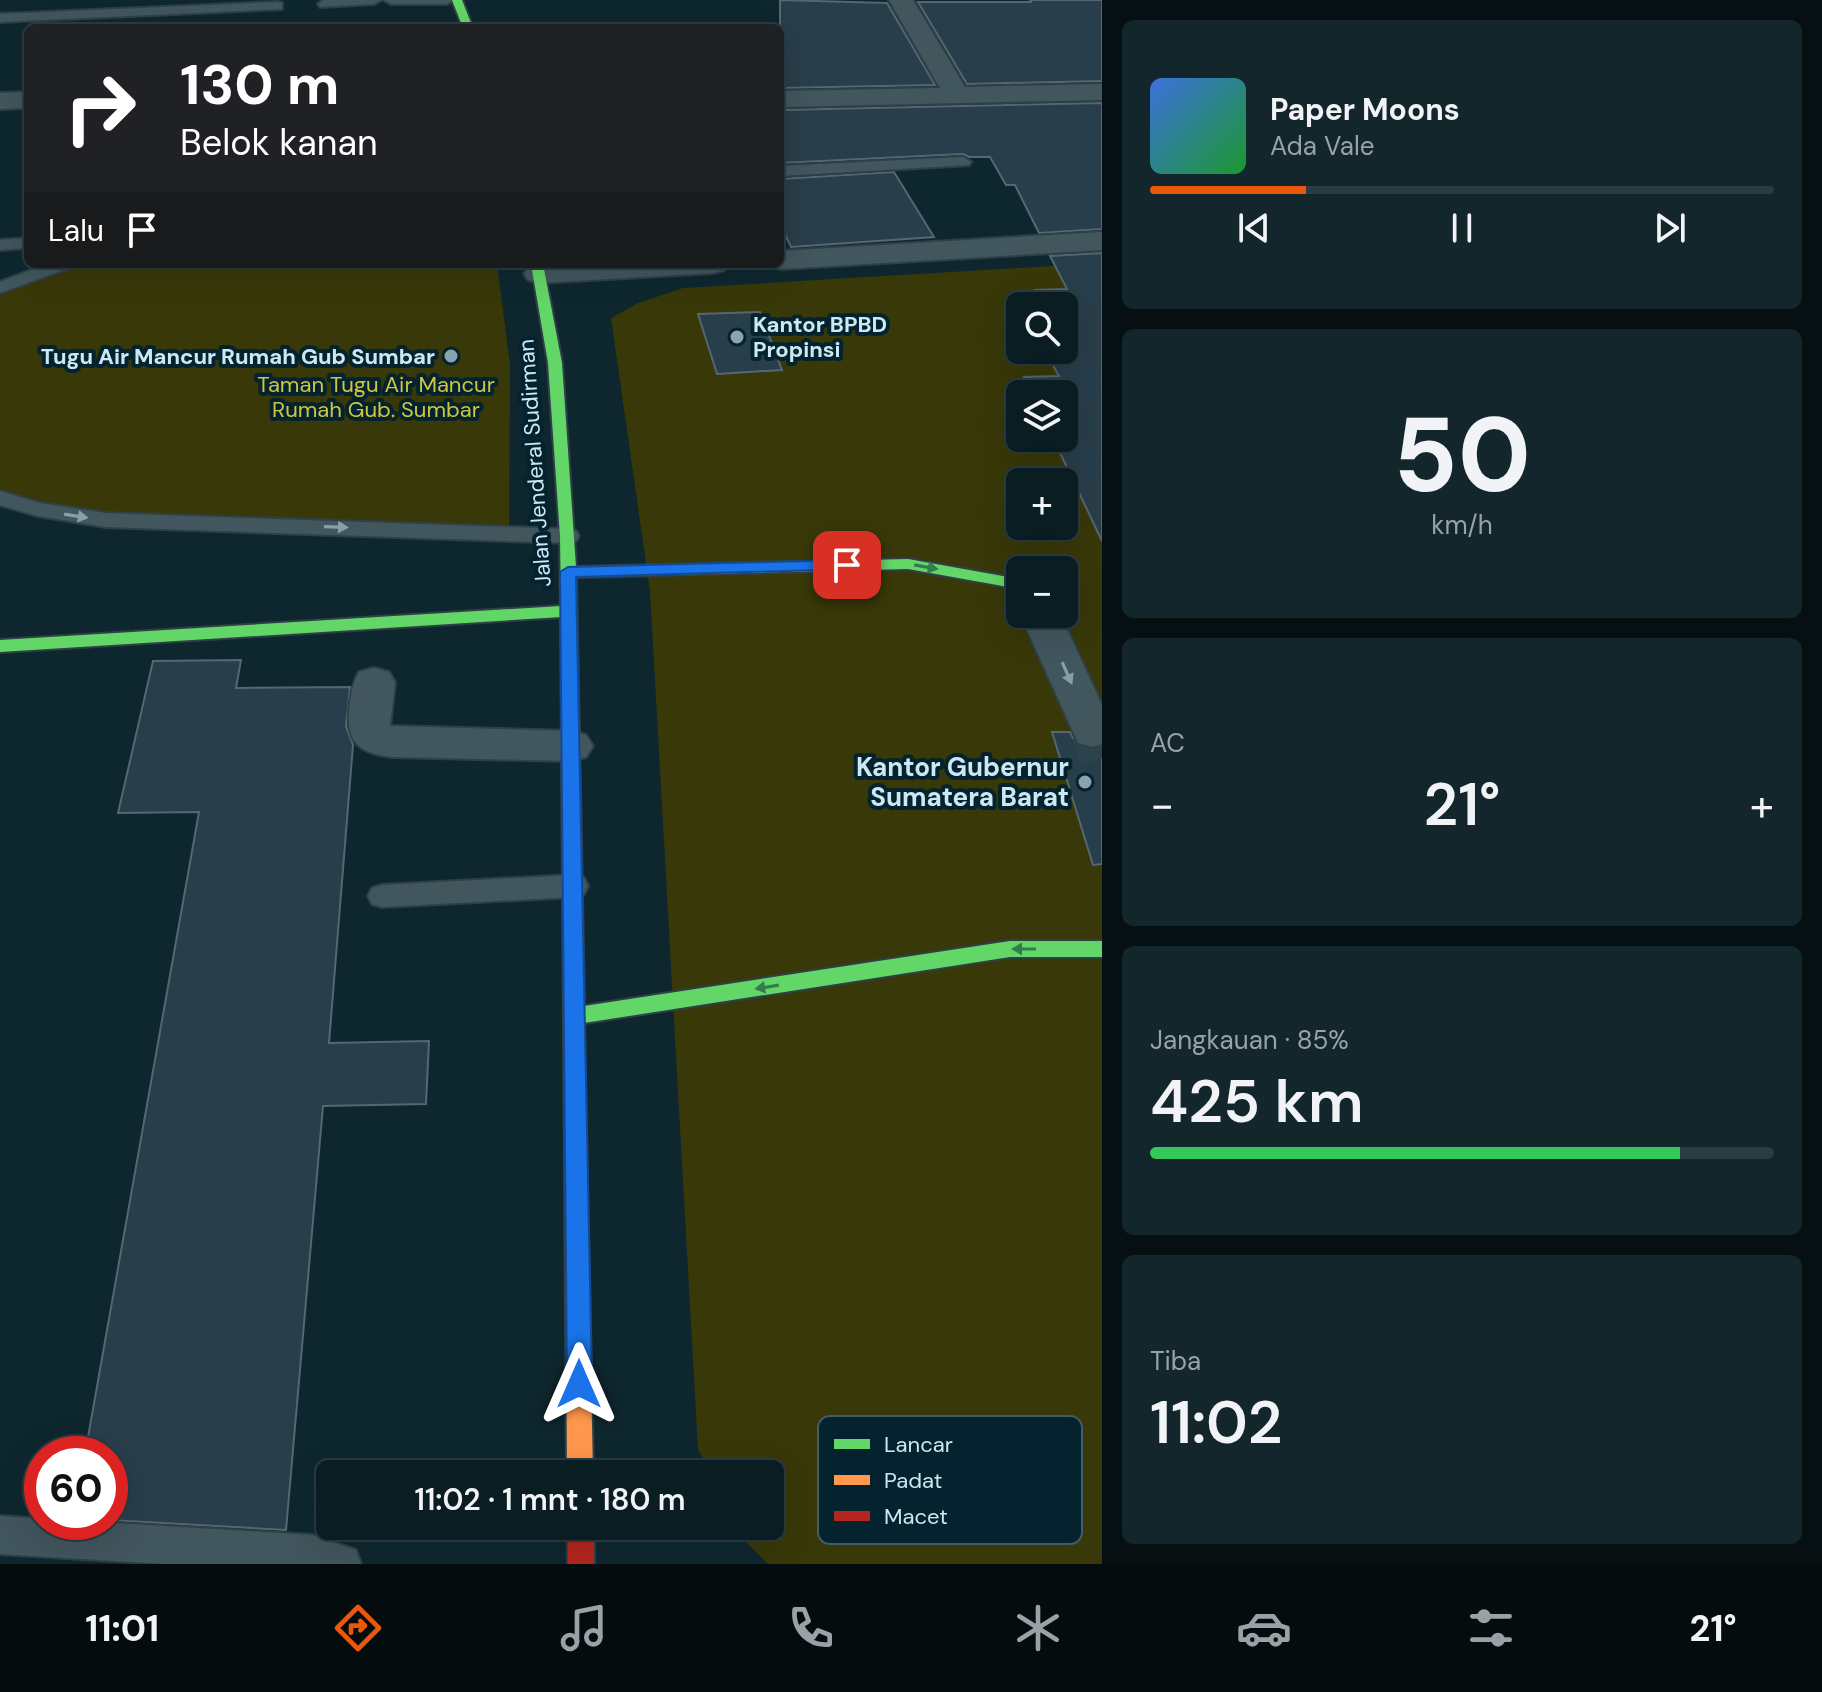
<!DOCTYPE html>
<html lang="id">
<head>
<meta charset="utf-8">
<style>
	:root { --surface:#0a1d23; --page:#13262b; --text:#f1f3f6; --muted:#99a2a6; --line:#2a3b41; --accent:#ea580c }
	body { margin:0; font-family:"DM Sans",sans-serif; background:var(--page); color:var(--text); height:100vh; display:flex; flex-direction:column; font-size:30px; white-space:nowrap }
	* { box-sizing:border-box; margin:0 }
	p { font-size:26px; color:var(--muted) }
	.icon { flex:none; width:44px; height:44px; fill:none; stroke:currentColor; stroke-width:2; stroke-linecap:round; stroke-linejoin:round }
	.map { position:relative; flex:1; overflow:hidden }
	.details { display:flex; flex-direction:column; gap:20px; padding:20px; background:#061013; width:720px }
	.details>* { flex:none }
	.banner { position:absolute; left:24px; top:24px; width:760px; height:244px; border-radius:12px; box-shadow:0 8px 32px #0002,0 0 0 2px var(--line); background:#202124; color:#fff; overflow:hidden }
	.tools { position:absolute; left:1006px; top:292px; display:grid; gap:16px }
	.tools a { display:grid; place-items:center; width:72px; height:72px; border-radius:12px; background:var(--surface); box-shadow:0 8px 32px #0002,0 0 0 2px var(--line); font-size:40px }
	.speed { position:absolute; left:24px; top:1436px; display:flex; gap:16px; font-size:40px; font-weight:700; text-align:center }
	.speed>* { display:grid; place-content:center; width:104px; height:104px; border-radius:50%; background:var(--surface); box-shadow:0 8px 32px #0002,0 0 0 2px var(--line); line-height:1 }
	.speed .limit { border:12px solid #d22; background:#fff; color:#111 }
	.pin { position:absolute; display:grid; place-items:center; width:68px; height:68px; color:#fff; margin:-34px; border-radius:16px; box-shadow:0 4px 12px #0006 }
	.me { position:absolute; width:88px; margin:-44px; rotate:0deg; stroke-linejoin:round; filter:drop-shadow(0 0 6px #0008) }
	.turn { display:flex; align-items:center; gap:28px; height:168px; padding:0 24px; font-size:36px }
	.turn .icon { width:104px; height:104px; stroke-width:2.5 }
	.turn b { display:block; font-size:56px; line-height:68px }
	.then { display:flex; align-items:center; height:76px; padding:0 24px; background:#0003; gap:16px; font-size:30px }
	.big { font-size:60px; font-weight:600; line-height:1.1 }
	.details .card { flex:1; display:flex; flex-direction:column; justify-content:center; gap:12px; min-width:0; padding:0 28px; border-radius:12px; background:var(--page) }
	.details .dial { align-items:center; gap:0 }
	.dial b { font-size:104px; line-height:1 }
	.song { display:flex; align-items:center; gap:24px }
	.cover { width:96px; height:96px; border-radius:12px; background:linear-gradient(135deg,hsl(220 70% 55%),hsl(130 70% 35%)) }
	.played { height:8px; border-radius:4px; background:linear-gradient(90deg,var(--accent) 25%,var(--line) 25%) }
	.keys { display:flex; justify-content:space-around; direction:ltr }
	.heat { display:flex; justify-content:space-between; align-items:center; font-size:44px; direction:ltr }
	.charge { height:12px; border-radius:6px; background:linear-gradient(90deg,#34c759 85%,var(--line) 0) }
	.trip { position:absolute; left:316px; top:1460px; width:468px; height:80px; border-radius:12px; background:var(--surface); box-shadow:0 8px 32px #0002,0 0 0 2px var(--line); font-weight:600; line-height:80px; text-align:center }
	.tabs { display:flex; height:128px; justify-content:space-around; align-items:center; background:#040c0e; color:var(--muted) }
	.tabs .icon { width:56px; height:56px }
	.tabs .on { color:var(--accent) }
	.tabs b { font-size:36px; color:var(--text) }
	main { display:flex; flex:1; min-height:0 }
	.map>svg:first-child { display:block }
</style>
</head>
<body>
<main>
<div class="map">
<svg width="1102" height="1564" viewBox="0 0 1102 1564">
	<rect width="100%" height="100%" fill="#0e272f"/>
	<!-- green -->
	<path fill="#383809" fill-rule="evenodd" d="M1102 263V1564H768L739 1535 735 1526H770V1474H710L698 1449 650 591 611 318 638 303 683 288ZM1020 306H1064V350H1020ZM1020 394H1064V438H1020ZM1020 482H1064V526H1020ZM1020 570H1064V614H1020Z
		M59 264H497L510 365 509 536 71 519 0 499V288Z"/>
	<!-- building -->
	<path fill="#283e4a" stroke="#546772" stroke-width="2" d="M780 0 887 3 935 85 780 88Z
		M1030 0H1102V81L967 84 918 2H1031Z
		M1102 103V229L1039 233 1015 185H1006L990 157H969L963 154 780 163V110Z
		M894 172 934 237 791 247 780 224V179Z
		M1102 253V541L1053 438H1064V394H1033L1024 377 1059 376 1044 350H1064V306H1020L1018 302 1042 301 1035 290 1067 289 1050 256Z
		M760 312 782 370 717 374 698 314Z
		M241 660 236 688 350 687 346 726 353 745 329 1043 429 1041 426 1104 323 1106 286 1530 110 1520V1454H85L199 812 118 813 153 661Z
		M1052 732H1070L1077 746 1092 750 1102 747V864L1093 865Z"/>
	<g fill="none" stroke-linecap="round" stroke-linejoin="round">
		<!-- street-tunnel -->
		<path stroke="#2a444d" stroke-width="44" stroke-dasharray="44 22" stroke-linecap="butt" d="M1093 732 1102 758"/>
		<defs>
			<path id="lane" d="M324 0H381L374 4 320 7 318 4Z
				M384 0H454L447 4H391Z
				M277 2 282 3V9L0 22V14Z
				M963 157 971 162 969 165 780 176V166Z
				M28 238V248L0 250V240Z
				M47 264H72L69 268 0 293V282Z
				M0 491 40 503 106 513 568 529 576 531 579 536 576 541 568 543 106 527 38 516 0 505Z
				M574 875 584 878 588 886 584 894 574 897 382 907 372 904 368 896 372 888 382 885Z
				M0 1516 42 1519V1522H98L312 1535 356 1550 361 1564H165L0 1554Z"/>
			<path id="street" d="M889 0H913L965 87 1102 84V100L780 107V91L940 88Z
				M28 92V108L0 109V93Z
				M1102 232V250L780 269 768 264H780V251Z
				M728 264 724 270 713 273 539 283 528 280 524 274 528 268 554 264Z
				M1020 614H1060L1102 705V744L1093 747 1078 743Z
				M374 668 389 672 395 682 390 726 571 731 586 735 593 746 586 757 571 761 393 757C355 753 345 740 350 702 352 691 353 682 359 672Z"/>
			<path id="fast" d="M452 0H462L473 28H463Z
				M531 264H543L562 363 576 567 908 559 1020 579V589L908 569 576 577 584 1006 1010 941H1102V957H1010L584 1023 581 1035 574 1038 567 1035 564 1029 561 617 0 652V640L561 606 560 536 548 363Z"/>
			<path id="slow" d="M574 1020 581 1023 584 1029 593 1474H567L564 1029 567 1023Z"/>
			<path id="jam" d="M568 1526H594V1564H568Z"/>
		</defs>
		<!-- lane casing -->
		<use href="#lane" stroke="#2f4047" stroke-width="4"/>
		<!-- street casing -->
		<use href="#street" stroke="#2f4047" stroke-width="4"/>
		<!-- fast casing -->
		<use href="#fast" stroke="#2f4047" stroke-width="4"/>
		<!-- slow casing -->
		<use href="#slow" stroke="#2f4047" stroke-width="4"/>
		<!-- jam casing -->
		<use href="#jam" stroke="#2f4047" stroke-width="4"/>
		<!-- lane -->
		<use href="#lane" fill="#42565e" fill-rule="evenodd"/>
		<!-- street -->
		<use href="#street" fill="#42565e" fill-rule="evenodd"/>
		<!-- fast -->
		<use href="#fast" fill="#63d668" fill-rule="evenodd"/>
		<!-- slow -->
		<use href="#slow" fill="#ff974d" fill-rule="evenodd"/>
		<!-- jam -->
		<use href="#jam" fill="#b3261e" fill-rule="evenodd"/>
	</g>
	<!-- one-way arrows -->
	<defs><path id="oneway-solid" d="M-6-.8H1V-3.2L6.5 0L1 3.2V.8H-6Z" transform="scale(2)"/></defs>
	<g fill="#879fa9">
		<use href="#oneway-solid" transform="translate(76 516) rotate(9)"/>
		<use href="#oneway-solid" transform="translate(336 527) rotate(2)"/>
		<use href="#oneway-solid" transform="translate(1067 673) rotate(66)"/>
	</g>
	<g fill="#347c4b">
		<use href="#oneway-solid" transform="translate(926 567) rotate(10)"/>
		<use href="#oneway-solid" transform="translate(1024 949) rotate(180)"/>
		<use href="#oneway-solid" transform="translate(767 987) rotate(171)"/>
	</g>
	<!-- route -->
	<path fill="#1a73e8" stroke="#114b97" stroke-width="2" d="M847 560 853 562V569L576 577 592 1384 588 1393 579 1397 571 1393 567 1384 560 572 568 567Z"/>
	<!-- markers -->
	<g fill="#8aa4af" stroke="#04232e" stroke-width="3">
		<circle cx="737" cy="337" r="8"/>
		<circle cx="451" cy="356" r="8"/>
		<circle cx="1085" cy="782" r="8"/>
	</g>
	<g text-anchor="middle" stroke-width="8" stroke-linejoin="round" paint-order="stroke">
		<!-- far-poi labels -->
		<g font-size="22" font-weight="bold" fill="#cce8f4" stroke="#04232e" text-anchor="start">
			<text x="753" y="332">Kantor BPBD<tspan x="753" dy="25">Propinsi</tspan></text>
			<text x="435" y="364" text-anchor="end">Tugu Air Mancur Rumah Gub Sumbar</text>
		</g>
		<!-- far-park labels -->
		<g font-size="22" fill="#cec641" stroke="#04232e">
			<text x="376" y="392">Taman Tugu Air Mancur<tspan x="376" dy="25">Rumah Gub. Sumbar</tspan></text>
		</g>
		<!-- far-street labels -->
		<g font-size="22" fill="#cce8f4" stroke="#04232e">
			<text transform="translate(534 463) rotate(-94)" y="8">Jalan Jenderal Sudirman</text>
		</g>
		<!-- poi labels -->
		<g font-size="26" font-weight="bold" fill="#cce8f4" stroke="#04232e" text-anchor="end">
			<text x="1069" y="776">Kantor Gubernur<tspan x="1069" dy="30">Sumatera Barat</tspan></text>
		</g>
	</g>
	<!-- legend -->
	<rect x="818" y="1416" width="264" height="128" rx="12" fill="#04232e" stroke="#405e69" stroke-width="2"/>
	<rect x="834" y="1439" width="36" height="10" fill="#63d668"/>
	<rect x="834" y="1475" width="36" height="10" fill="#ff974d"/>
	<rect x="834" y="1511" width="36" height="10" fill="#b3261e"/>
	<g font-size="22" fill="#cce8f4">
		<text x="884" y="1452">Lancar</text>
		<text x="884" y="1488">Padat</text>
		<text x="884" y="1524">Macet</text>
	</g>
</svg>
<div class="tools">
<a><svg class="icon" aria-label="search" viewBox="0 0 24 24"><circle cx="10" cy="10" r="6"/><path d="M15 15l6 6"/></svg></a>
<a><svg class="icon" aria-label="layers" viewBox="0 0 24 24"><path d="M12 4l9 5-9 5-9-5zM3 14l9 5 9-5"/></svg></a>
<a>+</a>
<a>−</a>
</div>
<div class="speed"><div class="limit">60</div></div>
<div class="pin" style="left:847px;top:565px;background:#d93025"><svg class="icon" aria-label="arrive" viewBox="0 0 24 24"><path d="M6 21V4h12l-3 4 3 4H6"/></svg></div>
<svg class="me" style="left:579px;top:1384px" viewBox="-20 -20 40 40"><path d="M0-17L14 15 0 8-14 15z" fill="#1a73e8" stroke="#fff" stroke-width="4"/></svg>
<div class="trip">11:02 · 1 mnt · 180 m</div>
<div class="banner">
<div class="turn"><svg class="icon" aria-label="right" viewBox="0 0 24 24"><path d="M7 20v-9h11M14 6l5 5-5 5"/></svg><div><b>130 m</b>Belok kanan</div></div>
<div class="then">Lalu<svg class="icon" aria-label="arrive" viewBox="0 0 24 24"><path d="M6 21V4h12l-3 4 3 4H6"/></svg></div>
</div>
</div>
<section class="details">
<div class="card">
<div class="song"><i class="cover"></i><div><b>Paper Moons</b><p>Ada Vale</p></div></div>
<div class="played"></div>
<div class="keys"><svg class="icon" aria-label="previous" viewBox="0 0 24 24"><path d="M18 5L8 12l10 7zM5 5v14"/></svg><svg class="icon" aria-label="pause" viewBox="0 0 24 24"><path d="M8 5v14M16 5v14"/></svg><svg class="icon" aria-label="next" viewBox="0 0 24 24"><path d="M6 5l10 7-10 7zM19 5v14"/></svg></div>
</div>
<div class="card dial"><b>50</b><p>km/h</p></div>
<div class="card"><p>AC</p>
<div class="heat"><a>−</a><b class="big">21°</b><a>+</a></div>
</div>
<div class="card"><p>Jangkauan · 85%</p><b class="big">425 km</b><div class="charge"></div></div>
<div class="card"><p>Tiba</p><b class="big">11:02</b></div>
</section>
</main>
<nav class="tabs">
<b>11:01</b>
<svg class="icon on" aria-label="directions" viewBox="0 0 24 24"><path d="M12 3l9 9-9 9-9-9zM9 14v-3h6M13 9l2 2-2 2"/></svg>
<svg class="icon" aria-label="music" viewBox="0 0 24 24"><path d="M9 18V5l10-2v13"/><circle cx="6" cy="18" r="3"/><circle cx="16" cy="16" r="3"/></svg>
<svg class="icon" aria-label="phone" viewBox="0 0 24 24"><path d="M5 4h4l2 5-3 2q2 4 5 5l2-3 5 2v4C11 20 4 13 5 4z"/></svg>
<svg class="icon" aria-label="climate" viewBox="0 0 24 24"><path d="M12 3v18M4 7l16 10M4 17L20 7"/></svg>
<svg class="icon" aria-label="car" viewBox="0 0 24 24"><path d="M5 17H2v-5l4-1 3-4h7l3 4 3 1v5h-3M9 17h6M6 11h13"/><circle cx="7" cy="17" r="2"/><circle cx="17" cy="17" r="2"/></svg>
<svg class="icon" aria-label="filters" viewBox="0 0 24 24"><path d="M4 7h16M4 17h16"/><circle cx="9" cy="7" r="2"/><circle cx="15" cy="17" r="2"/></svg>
<b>21°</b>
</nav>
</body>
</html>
